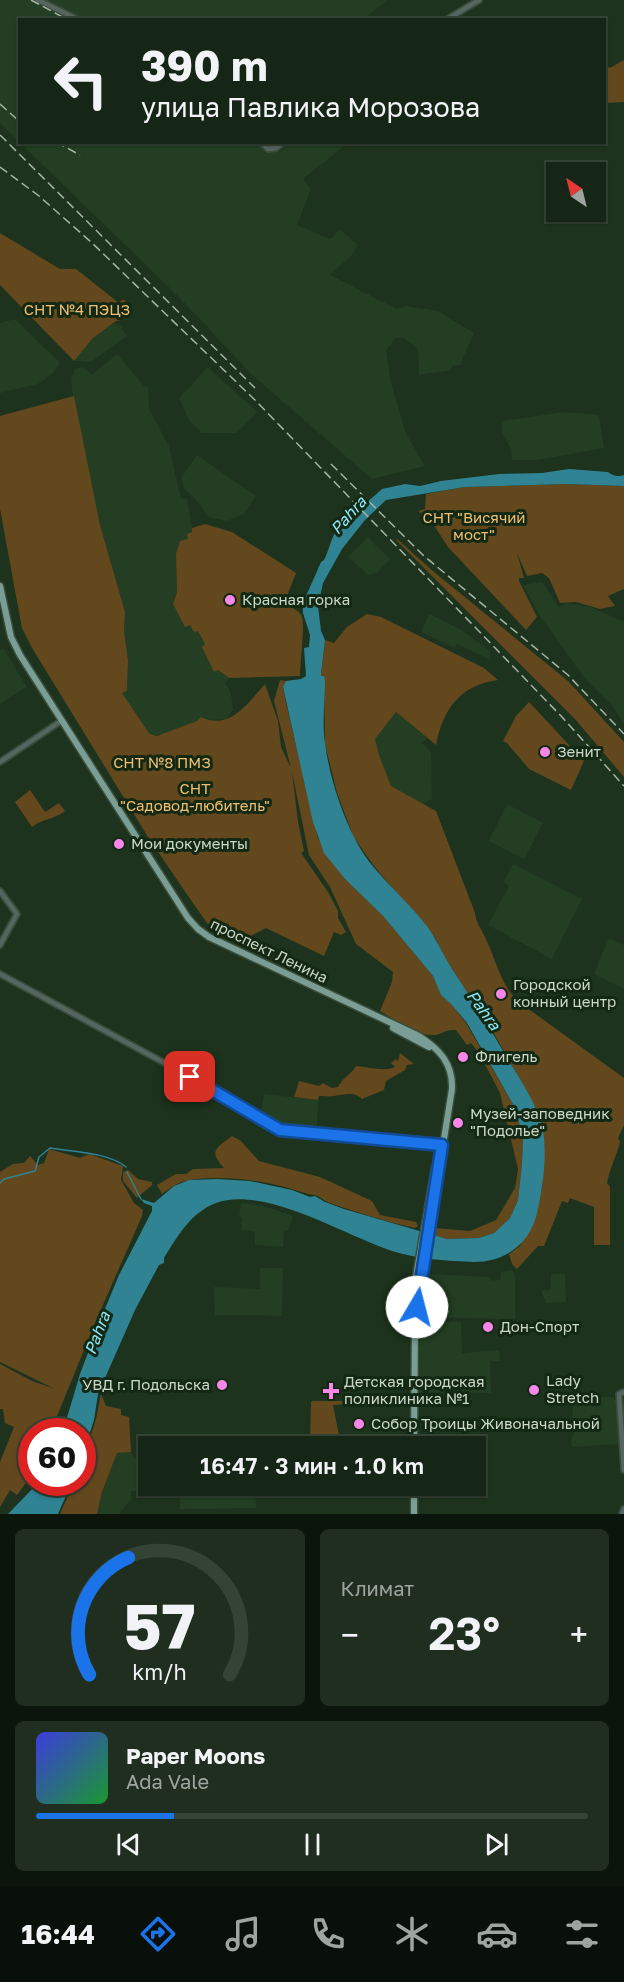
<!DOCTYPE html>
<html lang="ru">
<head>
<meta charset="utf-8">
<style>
	:root { --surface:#162616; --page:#1f2e1f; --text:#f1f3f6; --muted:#9ea5a1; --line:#354335; --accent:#1a73e8 }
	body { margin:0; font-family:"Golos Text",sans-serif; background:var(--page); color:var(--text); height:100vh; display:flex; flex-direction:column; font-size:22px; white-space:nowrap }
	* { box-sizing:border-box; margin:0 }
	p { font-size:20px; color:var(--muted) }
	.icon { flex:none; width:33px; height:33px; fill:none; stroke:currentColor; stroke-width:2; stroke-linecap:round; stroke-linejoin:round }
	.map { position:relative; height:1514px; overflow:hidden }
	.side { display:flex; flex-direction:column; gap:15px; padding:15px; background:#0c150c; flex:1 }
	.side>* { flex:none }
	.guide { position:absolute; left:18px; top:18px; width:588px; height:126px; border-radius:0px; box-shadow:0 2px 4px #0004,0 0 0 2px var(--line); background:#162616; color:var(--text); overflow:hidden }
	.needle { width:39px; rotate:325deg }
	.buttons { position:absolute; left:546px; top:162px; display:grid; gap:12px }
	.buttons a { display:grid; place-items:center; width:60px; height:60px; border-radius:0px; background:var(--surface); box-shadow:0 2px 4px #0004,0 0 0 2px var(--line); font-size:30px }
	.speed { position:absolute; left:18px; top:1418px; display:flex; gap:12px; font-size:30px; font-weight:700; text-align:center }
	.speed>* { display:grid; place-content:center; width:78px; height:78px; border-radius:50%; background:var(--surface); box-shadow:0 2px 4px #0004,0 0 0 2px var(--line); line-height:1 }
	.speed .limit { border:9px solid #d22; background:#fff; color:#111 }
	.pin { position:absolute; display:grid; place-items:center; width:51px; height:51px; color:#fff; margin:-26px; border-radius:12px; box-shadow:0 3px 9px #0006 }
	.me { position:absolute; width:66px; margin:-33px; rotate:8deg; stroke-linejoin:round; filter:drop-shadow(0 0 4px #0008) }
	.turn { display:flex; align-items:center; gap:21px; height:126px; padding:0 24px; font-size:27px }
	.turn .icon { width:78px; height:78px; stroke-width:2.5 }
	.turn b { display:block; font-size:42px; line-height:51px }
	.big { font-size:45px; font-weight:600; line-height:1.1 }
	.side .widget { flex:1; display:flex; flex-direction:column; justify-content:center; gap:9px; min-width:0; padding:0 21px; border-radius:9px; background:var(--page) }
	.side .dial { align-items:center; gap:0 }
	.dial svg { height:156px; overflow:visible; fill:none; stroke:var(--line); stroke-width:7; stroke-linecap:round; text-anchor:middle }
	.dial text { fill:var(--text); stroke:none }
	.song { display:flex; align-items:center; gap:18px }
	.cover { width:72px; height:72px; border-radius:9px; background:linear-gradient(135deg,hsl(240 70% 55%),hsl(130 70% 35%)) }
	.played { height:6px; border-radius:3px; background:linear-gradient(90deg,var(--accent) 25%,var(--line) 25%) }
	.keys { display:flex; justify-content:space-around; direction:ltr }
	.heat { display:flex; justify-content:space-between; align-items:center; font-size:33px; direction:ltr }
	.side .tiles { flex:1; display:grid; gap:15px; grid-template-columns:1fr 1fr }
	.widget:last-child { grid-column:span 2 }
	.trip { position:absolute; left:138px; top:1436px; width:348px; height:60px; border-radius:0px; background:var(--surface); box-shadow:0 2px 4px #0004,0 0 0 2px var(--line); font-weight:600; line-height:60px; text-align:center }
	.dock { display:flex; height:96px; justify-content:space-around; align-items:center; background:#090f09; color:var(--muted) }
	.dock .icon { width:42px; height:42px }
	.dock .on { color:var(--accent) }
	.dock b { font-size:27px; color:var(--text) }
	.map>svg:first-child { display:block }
</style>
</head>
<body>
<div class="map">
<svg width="624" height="1514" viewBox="0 0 624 1514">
	<rect width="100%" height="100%" fill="#1d331d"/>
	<!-- built -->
	<path fill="#233e23" d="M0 0H388L363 19 20 20 19 142 0 123Z
		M273 142 279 152 291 143H348L303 179 311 189 297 225 330 239 340 229 358 245 351 256 330 275 397 309 406 306 438 311 474 333 460 365H453L451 370 419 375 418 349 403 338H396L386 350 391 383 406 434 425 466 372 479 251 374 183 301 20 143Z
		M11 320H16L60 363 53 373 38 384 0 393V323Z
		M114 323 120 325 127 336 91 362 74 361 93 338Z
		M117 354 144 386 148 387 149 409 169 446 181 499H187L193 532 187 534 188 539 176 554 177 592 174 599 190 625 198 631 205 644 214 672 218 670 229 678 225 683 231 693 233 710 226 719 207 720 201 717 198 721 157 736 149 733 122 693 127 691 128 660 124 631 125 612 100 525 72 389 71 379 75 369 82 367 92 375Z
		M208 367 257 412 236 433H201L189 420 179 398Z
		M564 412 599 415 604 448 537 460H512L511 449 502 433V421Z
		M197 455 256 496 244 514 227 521 208 517 197 501 184 488 181 478Z
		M367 537 390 559 377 573 368 575 348 557Z
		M542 582 559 607 566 603 591 607 624 622V723L611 704 583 676 540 616 523 585Z
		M429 614 461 630 490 651 489 659 457 644 455 648 421 632Z
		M3 648 27 687 0 704V650Z
		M396 712 427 738 422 743 431 751 432 799 423 804 391 786 379 755 375 739Z
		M507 804 543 823 524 859 489 841Z
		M513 864 582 899 552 959 488 925 509 886 503 882Z
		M609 938 624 945V989L594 974Z
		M264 1094 318 1100 317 1130 278 1126 258 1114 262 1108Z
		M241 1203 264 1206 293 1216 288 1230 284 1231 283 1247 255 1245V1232L241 1230 242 1217H239Z
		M260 1268H283L282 1316 215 1315 214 1287 260 1289Z
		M510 1270 514 1272 515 1279V1319L423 1317 430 1274 490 1277 492 1281 501 1279V1272Z
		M551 1274H565L566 1302 546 1303 541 1290H551Z
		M420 1321 461 1322 462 1353 499 1350 500 1361H490L491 1393 419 1392Z
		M613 1397 616 1401 619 1444 574 1447 571 1444 572 1435H574V1430L572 1429 573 1400 575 1398Z
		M131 1452 139 1463V1491H131V1499L119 1514H97L102 1492 117 1453Z
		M180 1485H255L256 1508 180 1509Z"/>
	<!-- green -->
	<path fill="#63481e" d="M624 60V102L605 103V66L610 68Z
		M0 233 60 269H76L119 303 123 299 130 306V312L121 320 116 321 93 338 74 361 0 285Z
		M74 396 100 525 125 612 124 631 128 660 127 691 122 693 149 733 153 735 157 736 197 721 201 717C230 731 248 703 265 684L278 721 281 747 291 768 274 701 280 680 286 681 283 687 286 703 318 838 345 879 383 916 433 976 441 995 451 1004 466 1023 514 1106 523 1136 522 1163 518 1200 510 1218 494 1233 479 1238 447 1239 433 1235 435 1228 470 1231 496 1220 515 1188 518 1169 500 1093 479 1053 471 1043 467 1045 456 1030C444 1029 442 1035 433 1035 415 1036 395 1020 380 1011L392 982 393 972 356 944 330 887 309 855 292 772 298 822 304 851 301 853 328 892 338 911V918L346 932 341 935 334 932 324 956 266 928 239 942 207 923 186 893 148 837 32 648 22 628 0 509V416Z
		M566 484 624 486V589L608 596 615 606 600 609 576 602 560 603 549 578 542 573 527 576 517 553 524 578H519V581L537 617 526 630 448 547 435 527 437 525 418 511 425 509 426 494 465 487Z
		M205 524 232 532 296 573 285 601C290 609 298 608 302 617 305 627 300 664 300 676L229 678 218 670 214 672 202 647 205 644 198 631 194 632 190 625 185 627 173 604 177 592 176 554 180 541 188 539 187 534 192 532V528Z
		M397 539 434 572 568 681 624 742V777L575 719 396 540Z
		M367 614 381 617 484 668 498 680C460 685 443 709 436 745L396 712 375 739 379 755 391 786 436 811 475 913C476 922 480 927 484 935 496 959 498 978 516 1000L624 1078V1125L618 1138 620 1142C616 1157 610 1168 607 1183L610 1187V1245H594V1207L570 1198 568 1203 562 1201 544 1246H538L517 1269 512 1264 509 1254 520 1246 542 1189 544 1156 542 1126 528 1094 493 1032 450 966 434 936 377 870 354 838 337 793 325 744 324 676H321L325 640 334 643 347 627Z
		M529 702 584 761 571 790 529 769 507 743 503 741 516 716Z
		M30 790 45 812 59 803 65 811C53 820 44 818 32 827L15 802Z
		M400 1053 414 1064 407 1065 405 1070 386 1081 384 1090 362 1099C354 1091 343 1095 334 1096 329 1097 323 1096 319 1096L318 1100 294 1097 299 1081 319 1086 323 1083 332 1088 338 1087C342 1078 351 1075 356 1066 368 1067 384 1072 395 1067L391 1063 396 1059 398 1061Z
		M232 1136 241 1141 259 1161 320 1177 372 1201 380 1215 416 1222 418 1226 415 1228C387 1222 359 1213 330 1203 325 1202 320 1196 314 1195 306 1194 300 1191 292 1189 261 1180 223 1175 190 1180 180 1181 170 1188 162 1194L157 1185 176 1174H186L193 1169 224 1168C208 1151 216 1148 232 1136Z
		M49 1149 80 1158 89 1154 123 1166 121 1180 134 1203 143 1210 142 1216 95 1323 51 1431H32L31 1476 17 1495 10 1490 0 1507V1462L14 1427 5 1423 3 1409H0V1364L32 1381 55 1389 0 1362V1172L13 1164 24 1163 30 1156 38 1165 44 1163Z
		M128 1170 138 1179 152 1182V1185L137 1198 123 1181V1172Z
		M101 1394 106 1406 121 1409V1415L129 1417 131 1452 117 1453 102 1492 97 1514H60L74 1482H82L83 1460 96 1419Z
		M313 1401H396L399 1402 333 1405 341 1446 312 1445 310 1443 311 1402Z"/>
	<!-- water -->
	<path fill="#2f8393" d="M569 469 608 472C613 476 618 477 624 475V486L566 484 465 487 386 500 365 520 342 549 323 583 318 606 321 631 325 640 321 674V676H324L325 681C325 702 322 723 325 743 329 774 340 809 354 837 370 871 403 895 426 925 436 938 443 954 452 969 472 999 491 1030 509 1061 521 1081 536 1103 542 1126 548 1153 543 1186 537 1213 530 1244 505 1262 474 1262 447 1261 418 1259 392 1251 346 1236 263 1185 216 1203 190 1213 178 1236 164 1258V1263L159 1265 135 1310 98 1394 94 1420 83 1454 82 1431H63L80 1374 102 1316 119 1275 152 1211V1206L144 1203 141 1199 154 1203 174 1186 189 1180 217 1179 250 1181 292 1190 310 1197 315 1196 325 1202 344 1209 447 1239 479 1238 494 1233 510 1218 518 1200 522 1163 523 1136 514 1106 467 1023 451 1004 441 995 433 976 383 916 345 879 324 853 313 822 283 687 286 681 301 679 306 676 304 648 309 647 310 635 303 613V603L321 562 324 560C329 551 330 541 336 531L348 527C354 509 370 501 382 489L405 484 420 486 441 481 499 474 542 473Z
		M39 1482H72L58 1514H8Z"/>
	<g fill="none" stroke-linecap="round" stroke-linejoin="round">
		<!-- stream -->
		<path stroke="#2f8393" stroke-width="1.5" d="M127 1172 141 1199
			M0 1183 4 1179 35 1171 39 1157 50 1148C73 1152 108 1152 126 1167"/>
		<defs>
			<path id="tertiary" d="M38 0 79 20
				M446 20 479 0
				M261 142 268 149 276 148 284 142
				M0 762 61 721
				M0 891 17 914 0 945
				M0 974 172 1067 280 1129 442 1145
				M624 1392 619 1394 624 1470
				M622 1514 624 1509"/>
			<path id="primary" d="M0 586 11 637 20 655 188 918 198 929 209 937 419 1036C439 1049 453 1063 452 1089L415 1320 414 1446
				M393 1028 429 1047
				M414 1311 413 1294 435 1167
				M414 1514V1485"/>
		</defs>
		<!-- tertiary casing -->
		<use href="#tertiary" stroke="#394d39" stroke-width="8"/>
		<!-- primary casing -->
		<use href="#primary" stroke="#394d39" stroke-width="9"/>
		<!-- tertiary -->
		<use href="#tertiary" stroke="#556661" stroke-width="4.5"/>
		<!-- primary -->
		<use href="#primary" stroke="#7a9e95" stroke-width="6"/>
		<!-- rail -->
		<path stroke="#a5b4a4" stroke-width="1.5" stroke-dasharray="9 4.5" stroke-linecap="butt" d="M31 0 68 20
			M0 104 20 122
			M0 135 255 388
			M56 142 80 155
			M0 167 39 196 91 242 256 401 562 717 624 786
			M331 464 424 556 568 675 624 734"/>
	</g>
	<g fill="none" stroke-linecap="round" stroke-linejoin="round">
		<defs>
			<path id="route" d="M190 1077 280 1130 442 1145 417 1307"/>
		</defs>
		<!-- route casing -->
		<use href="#route" stroke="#114b97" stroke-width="15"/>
		<!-- route -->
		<use href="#route" stroke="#1a73e8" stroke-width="10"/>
	</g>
	<!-- markers -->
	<g fill="#f987e9" stroke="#132913" stroke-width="2">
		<circle cx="230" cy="600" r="6"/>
		<circle cx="545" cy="752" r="6"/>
		<circle cx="119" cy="844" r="6"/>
		<circle cx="501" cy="994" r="6"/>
		<circle cx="463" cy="1057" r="6"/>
		<circle cx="458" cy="1123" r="6"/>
		<circle cx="488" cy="1327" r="6"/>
		<circle cx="222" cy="1385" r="6"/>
		<circle cx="534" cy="1390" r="6"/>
		<path d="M328 1382h6v6h6v6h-6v6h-6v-6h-6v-6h6z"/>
		<circle cx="359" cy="1424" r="6"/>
	</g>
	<g text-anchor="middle" stroke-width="6" stroke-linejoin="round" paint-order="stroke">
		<!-- park labels -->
		<g font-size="15" fill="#f2be71" stroke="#132913">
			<text x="77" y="315">СНТ №4 ПЭЦЗ</text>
			<text x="474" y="523">СНТ "Висячий<tspan x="474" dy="17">мост"</tspan></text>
			<text x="162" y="768">СНТ №8 ПМЗ</text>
			<text x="195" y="794">СНТ<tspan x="195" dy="17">"Садовод-любитель"</tspan></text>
		</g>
		<!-- poi labels -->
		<g font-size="15" fill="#cbd8ca" stroke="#132913" text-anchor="start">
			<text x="242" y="605">Красная горка</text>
			<text x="557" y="757">Зенит</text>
			<text x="131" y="849">Мои документы</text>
			<text x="513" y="990">Городской<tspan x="513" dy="17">конный центр</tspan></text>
			<text x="475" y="1062">Флигель</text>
			<text x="470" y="1119">Музей-заповедник<tspan x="470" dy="17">"Подолье"</tspan></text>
			<text x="500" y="1332">Дон-Спорт</text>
			<text x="546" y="1386">Lady<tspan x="546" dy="17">Stretch</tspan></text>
			<text x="344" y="1387">Детская городская<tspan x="344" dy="17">поликлиника №1</tspan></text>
			<text x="210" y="1390" text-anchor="end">УВД г. Подольска</text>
			<text x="371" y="1429">Собор Троицы Живоначальной</text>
		</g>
		<!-- street labels -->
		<g font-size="15" fill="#cbd8ca" stroke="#132913">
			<text transform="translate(269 951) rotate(26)" y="5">проспект Ленина</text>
		</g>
		<!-- water labels -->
		<g font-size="16" font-style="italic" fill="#8ee8fa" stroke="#132913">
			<text transform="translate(348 515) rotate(-48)" y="6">Pahra</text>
			<text transform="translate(484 1010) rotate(54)" y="6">Pahra</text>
			<text transform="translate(97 1333) rotate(-69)" y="6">Pahra</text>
		</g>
	</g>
</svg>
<div class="buttons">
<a><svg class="needle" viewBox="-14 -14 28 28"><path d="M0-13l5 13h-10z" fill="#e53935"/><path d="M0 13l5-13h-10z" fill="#9ea5a1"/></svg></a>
</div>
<div class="speed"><div class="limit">60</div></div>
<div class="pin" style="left:190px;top:1077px;background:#d93025"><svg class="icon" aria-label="arrive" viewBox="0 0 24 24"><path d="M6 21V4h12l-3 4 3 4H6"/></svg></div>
<svg class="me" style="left:417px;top:1307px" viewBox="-20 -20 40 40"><circle r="19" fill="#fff"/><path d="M0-13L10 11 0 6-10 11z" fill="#1a73e8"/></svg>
<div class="trip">16:47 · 3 мин · 1.0 km</div>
<div class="guide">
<div class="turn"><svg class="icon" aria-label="left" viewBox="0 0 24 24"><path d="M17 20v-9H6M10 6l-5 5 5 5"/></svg><div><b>390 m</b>улица Павлика Морозова</div></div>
</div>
</div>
<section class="side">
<div class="tiles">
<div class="widget dial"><svg viewBox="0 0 100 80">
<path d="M14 69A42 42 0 1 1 86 69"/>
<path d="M14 69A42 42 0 0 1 34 9" stroke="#1a73e8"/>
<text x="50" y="56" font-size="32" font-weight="700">57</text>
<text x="50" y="72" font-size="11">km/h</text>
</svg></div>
<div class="widget"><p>Климат</p>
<div class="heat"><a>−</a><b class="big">23°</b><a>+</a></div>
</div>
<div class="widget">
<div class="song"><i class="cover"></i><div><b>Paper Moons</b><p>Ada Vale</p></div></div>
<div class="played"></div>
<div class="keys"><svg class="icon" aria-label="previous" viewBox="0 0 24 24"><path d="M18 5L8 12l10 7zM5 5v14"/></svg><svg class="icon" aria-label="pause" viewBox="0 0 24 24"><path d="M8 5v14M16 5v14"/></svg><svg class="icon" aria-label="next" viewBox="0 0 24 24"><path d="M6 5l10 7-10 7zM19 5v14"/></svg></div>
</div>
</div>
</section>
<nav class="dock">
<b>16:44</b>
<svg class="icon on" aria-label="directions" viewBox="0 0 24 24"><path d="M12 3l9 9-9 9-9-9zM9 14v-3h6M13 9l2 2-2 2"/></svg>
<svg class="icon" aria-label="music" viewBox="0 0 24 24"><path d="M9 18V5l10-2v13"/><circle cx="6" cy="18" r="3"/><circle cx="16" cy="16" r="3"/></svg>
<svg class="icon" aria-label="phone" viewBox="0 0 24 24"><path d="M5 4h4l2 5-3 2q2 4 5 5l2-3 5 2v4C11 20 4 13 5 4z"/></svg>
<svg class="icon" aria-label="climate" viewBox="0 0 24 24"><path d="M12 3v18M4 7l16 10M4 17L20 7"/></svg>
<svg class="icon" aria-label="car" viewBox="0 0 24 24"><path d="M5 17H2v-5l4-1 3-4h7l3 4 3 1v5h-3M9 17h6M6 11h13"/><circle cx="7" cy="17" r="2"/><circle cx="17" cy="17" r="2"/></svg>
<svg class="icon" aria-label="filters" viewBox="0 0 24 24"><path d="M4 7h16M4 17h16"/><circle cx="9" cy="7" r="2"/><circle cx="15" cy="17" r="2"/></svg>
</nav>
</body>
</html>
